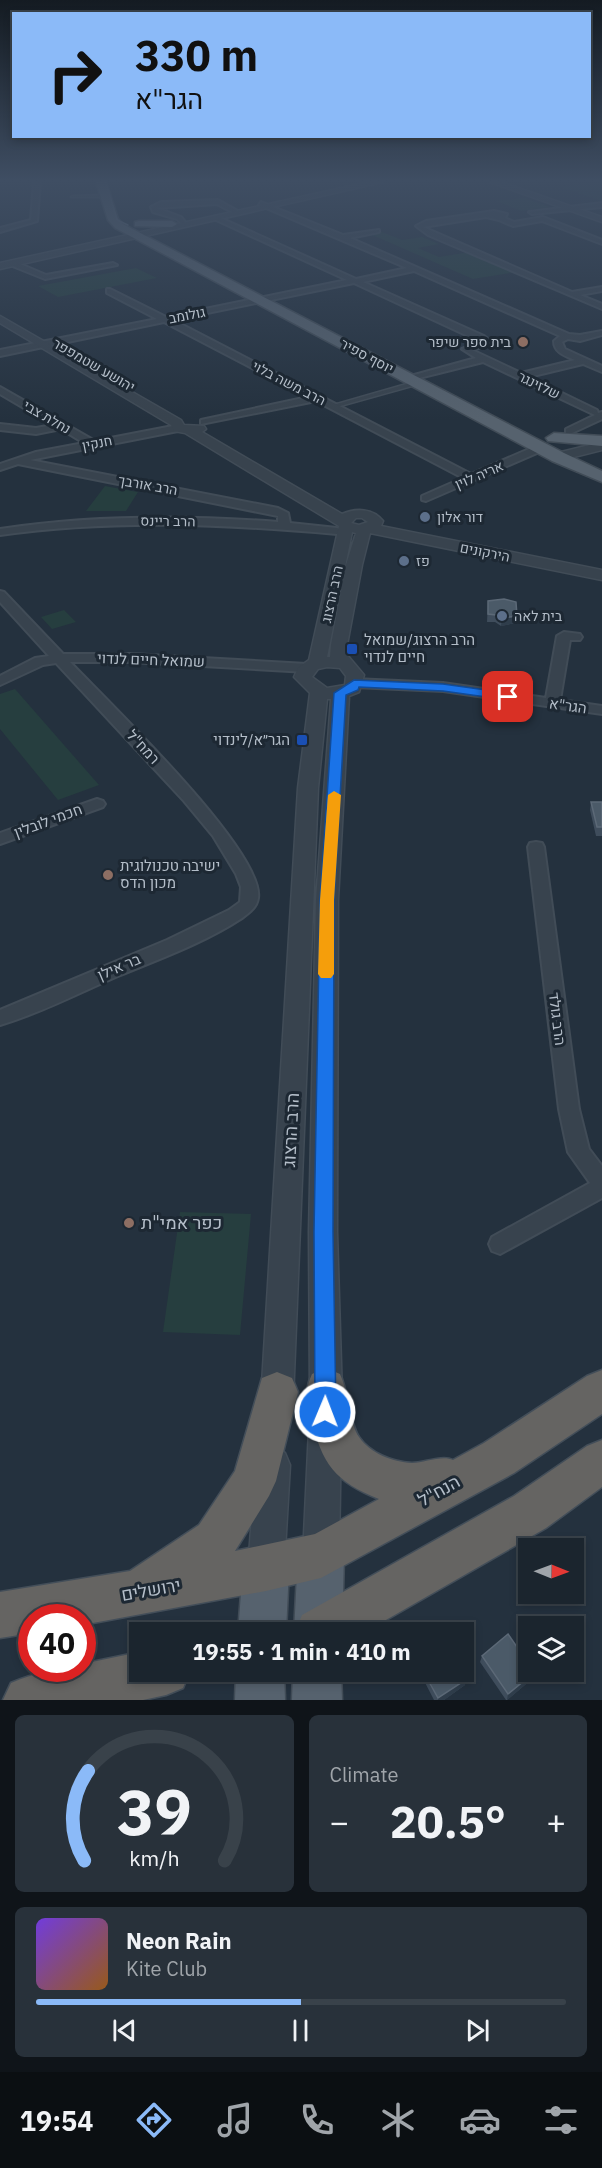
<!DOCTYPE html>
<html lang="en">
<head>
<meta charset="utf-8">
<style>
	:root { --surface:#1b252e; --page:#28313a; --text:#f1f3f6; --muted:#a0a5aa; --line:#39424a; --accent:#8bbaf8 }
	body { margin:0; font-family:"IBM Plex Sans",Heebo,sans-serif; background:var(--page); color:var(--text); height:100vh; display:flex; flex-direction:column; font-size:22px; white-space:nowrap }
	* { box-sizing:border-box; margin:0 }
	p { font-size:20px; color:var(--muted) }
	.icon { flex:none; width:33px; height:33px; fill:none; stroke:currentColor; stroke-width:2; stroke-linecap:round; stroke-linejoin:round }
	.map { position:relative; height:1700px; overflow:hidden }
	.sheet { display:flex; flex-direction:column; gap:15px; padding:15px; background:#0f1419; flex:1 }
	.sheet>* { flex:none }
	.banner { position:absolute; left:12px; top:12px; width:579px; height:126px; border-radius:0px; box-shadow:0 3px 9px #0003,0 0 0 2px var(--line); background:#8bbaf8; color:#111; overflow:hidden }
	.needle { width:39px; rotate:91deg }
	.tools { position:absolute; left:518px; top:1538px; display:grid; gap:12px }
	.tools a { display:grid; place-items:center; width:66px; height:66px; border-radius:0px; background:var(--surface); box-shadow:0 3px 9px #0003,0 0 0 2px var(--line); font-size:30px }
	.speed { position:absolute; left:18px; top:1604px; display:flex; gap:12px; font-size:30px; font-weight:700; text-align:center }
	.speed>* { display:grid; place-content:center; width:78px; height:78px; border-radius:50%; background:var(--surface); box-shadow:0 3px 9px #0003,0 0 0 2px var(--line); line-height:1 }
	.speed .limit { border:9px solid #d22; background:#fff; color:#111 }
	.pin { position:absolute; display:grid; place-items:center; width:51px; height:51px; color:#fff; margin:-26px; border-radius:12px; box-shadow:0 3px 9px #0006 }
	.me { position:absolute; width:66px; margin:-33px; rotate:1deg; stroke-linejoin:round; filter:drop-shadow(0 0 4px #0008) }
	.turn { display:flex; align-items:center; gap:21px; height:126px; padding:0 24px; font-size:27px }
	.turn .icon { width:78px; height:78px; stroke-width:2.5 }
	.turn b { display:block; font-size:42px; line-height:51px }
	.big { font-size:45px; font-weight:700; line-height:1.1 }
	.sheet .card { flex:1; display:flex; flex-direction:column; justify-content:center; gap:9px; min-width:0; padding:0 21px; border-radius:9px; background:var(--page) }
	.sheet .dial { align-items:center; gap:0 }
	.dial svg { height:156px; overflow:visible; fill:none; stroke:var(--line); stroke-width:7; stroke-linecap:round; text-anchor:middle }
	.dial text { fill:var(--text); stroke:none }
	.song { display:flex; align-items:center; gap:18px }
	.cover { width:72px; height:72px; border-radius:9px; background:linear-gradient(135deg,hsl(260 70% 55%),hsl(30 70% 35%)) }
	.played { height:6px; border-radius:3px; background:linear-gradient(90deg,var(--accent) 50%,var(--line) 50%) }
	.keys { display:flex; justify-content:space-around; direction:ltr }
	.heat { display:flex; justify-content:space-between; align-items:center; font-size:33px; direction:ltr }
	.sheet .tiles { flex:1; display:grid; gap:15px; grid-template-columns:1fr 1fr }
	.card:last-child { grid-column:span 2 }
	.trip { position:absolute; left:129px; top:1622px; width:345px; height:60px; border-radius:0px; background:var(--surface); box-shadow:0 3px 9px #0003,0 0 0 2px var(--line); font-weight:700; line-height:60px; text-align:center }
	.tabs { display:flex; height:96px; justify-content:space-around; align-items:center; background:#0b0f12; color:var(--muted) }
	.tabs .icon { width:42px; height:42px }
	.tabs .current { color:var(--accent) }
	.tabs b { font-size:27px; color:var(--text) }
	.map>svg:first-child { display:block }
</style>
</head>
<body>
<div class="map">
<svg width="602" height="1700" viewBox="0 0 602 1700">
	<rect width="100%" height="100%" fill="#24313e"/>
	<!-- green -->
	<path fill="#263e3f" d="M602 182 601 201 561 187 601 182Z
		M524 198 550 207 521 211 496 201Z
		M382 232 402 240 422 237 439 244 418 248 439 257 470 252 516 272 473 279 370 234Z
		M136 268 157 278 58 297 38 286Z
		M105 486 138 492 126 511H86Z
		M64 610 76 622 52 629 41 617Z
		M15 689 99 785 58 800 0 729V694Z
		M180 1212 251 1214 240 1335 163 1332Z"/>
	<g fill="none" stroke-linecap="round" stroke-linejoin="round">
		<defs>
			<path id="pedestrian" d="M105 195 107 197H71L73 196Z
				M417 381 419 382V384L333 408 330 406Z"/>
			<path id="minor" d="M34 182H40L37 221 0 232V228L31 220Z
				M218 200 241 213 236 214 217 204 157 208 181 217 185 222 182 224 177 219 153 212 151 207 161 202Z
				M261 202 343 235 379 230V232L350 238 569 334 580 335 602 331V335L580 341 568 339 562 342 565 349 602 366V372L583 364 529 377 597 410 598 413 602 412V419L572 433H566V429L595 415 483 362 407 381V377L476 358 462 349 481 342 354 283 173 320 471 474 536 446H544V450L426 501 422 500V496L463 478 316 401 201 424V420L308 397 164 322 0 356V350L157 319 107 293V289H110L166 317 347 280 214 219 216 216 356 279 407 268 259 205ZM414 271 560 336 554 341C554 353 566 356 575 360L521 373 472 350 488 345 490 341 484 336 363 282Z
				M602 203V207L532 214 529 212Z
				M494 211 507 214 505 218 514 222 543 217 602 240V244L542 221 513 226 499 220 486 217 423 227 572 292 602 287V291L580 295 602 304V309L428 235 416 226 426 221Z
				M13 261 46 275 113 263 117 265 45 279 10 265Z
				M0 387 95 441 178 425 183 428 178 431 30 460 278 508 288 513 290 523 337 528 343 531 337 534C224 524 113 519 0 535V529C93 515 185 515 278 522V516L18 464 0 470V464L36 452 84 443 61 429 36 434 0 430V424L36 428 53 425 0 394Z
				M0 591 4 592 63 654H132L307 664 314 668 307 672 132 662H70C106 700 265 852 258 898 257 907 249 913 242 918 204 943 159 959 118 976 79 993 40 1013 0 1025V1010L167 940 229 910 240 902 241 887 236 874 213 836 184 801 56 663 43 665 0 685V676L35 658 49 656 0 602Z
				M564 632 580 634 582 637 580 640H570L560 700 602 706V714L443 691 354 687 347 683 354 679 443 683 546 698 557 636Z
				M97 799 103 801 105 804 103 807 0 844V833Z
				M536 842 542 843 544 847 579 1109 589 1149 602 1166V1198L500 1254 492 1251 489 1244 492 1237 590 1183 568 1152 559 1109 528 847 530 843Z"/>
			<path id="tertiary" d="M369 182H383L0 269V263Z
				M490 182H501L602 217V222Z
				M0 316 181 420 184 425 204 426 206 429 202 432 342 514C356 508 373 508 383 521L381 526 602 570V580L370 533 362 565 347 645 348 656 364 675 359 692 349 696 338 900 337 1232 342 1395 337 1406 326 1411 315 1406 310 1395 309 1232 316 900 331 699H327L318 788 293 1400 288 1411 277 1416 266 1411 261 1400 298 788 310 693 294 677 298 668 309 660 339 526 185 433 174 431 171 425 0 323ZM356 518H362L368 522 359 525 351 523ZM352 532 356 533 346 565 331 645 330 657H327ZM327 667 340 668 346 676 345 685 327 688 312 677 318 669Z
				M602 442V450L558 461 551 457 553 454Z
				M325 1413 337 1417 341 1429 339 1555 333 1567 321 1573 309 1567 303 1555 309 1429 313 1417Z
				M273 1448 285 1453 290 1465 284 1568 279 1581 266 1586 253 1581 248 1568 256 1465 261 1453Z"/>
			<path id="primary" d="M96 182H106L118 219 123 224 564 453 602 471V482L552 461 115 228 108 220Z
				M139 221H172L177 224 172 227 135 226V222Z
				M554 433 602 436V446L548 441 546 438Z
				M321 1532 337 1539 344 1555 342 1632H294L298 1555 305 1539Z
				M266 1545 282 1552 289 1568 286 1632H238L243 1568 250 1552Z
				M236 1671H284L285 1700H235Z
				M293 1671H341L342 1700H292Z"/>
			<path id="trunk" d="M326 1368 340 1374C348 1391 350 1425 359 1437 370 1453 392 1462 412 1463 424 1463 442 1455 453 1460L484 1443 587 1376 602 1370V1414L514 1473 321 1578 266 1591 82 1625V1617H32V1633L0 1638V1592L130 1571 199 1525 235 1471 262 1378 277 1372 292 1378 298 1392 276 1481 269 1496 235 1551 315 1534 379 1499C336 1482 321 1464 312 1419 308 1400 304 1391 312 1374Z
				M602 1440V1487L546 1528 365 1632H295L302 1615 514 1496 587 1446Z
				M140 1652V1671H190L183 1688 166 1695 143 1700H3L11 1683C34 1673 57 1668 82 1668V1664Z"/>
		</defs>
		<!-- pedestrian casing -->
		<use href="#pedestrian" stroke="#414c57" stroke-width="3"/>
		<!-- minor casing -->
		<use href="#minor" stroke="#414c57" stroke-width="4"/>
		<!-- tertiary casing -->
		<use href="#tertiary" stroke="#414c57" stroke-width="3"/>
		<!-- primary casing -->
		<use href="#primary" stroke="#414c57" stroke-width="3"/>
		<!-- trunk casing -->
		<use href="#trunk" stroke="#434e59" stroke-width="3"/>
		<!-- pedestrian -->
		<use href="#pedestrian" fill="#38434e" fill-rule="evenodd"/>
		<!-- minor -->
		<use href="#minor" fill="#38434e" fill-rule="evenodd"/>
		<!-- tertiary -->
		<use href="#tertiary" fill="#38434e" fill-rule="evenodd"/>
		<!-- primary -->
		<use href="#primary" fill="#56626e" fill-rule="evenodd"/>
		<!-- trunk -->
		<use href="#trunk" fill="#656462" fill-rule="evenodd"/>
		<!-- tram -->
		<path stroke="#5a6775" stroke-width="1.5" d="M106 182 117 220 128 225"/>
	</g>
	<!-- wall -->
	<path fill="#3f4d5c" d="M488 601 517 616 516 623 501 626 495 622H487Z
		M591 802H602V836H596L590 810Z
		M482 1656 532 1679 507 1700H506L480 1662Z
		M419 1671H463L465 1685 444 1700H434Z"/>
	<!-- shaded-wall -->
	<path fill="#2f3d4b" d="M517 616 516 623 501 626 502 618Z
		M535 1672 532 1679 507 1700 508 1694Z
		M467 1679 465 1685 444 1700H438V1698Z"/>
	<!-- building -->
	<path fill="#4b5a68" stroke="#5c6977" stroke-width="1.5" d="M504 599 516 602 517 616 502 618 496 615 488 614V601Z
		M591 802H602V827H597Z
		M508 1634 528 1663V1671H534L535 1672 508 1694 482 1656Z
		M423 1671H463L467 1679 438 1698Z"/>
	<!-- sky -->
	<linearGradient id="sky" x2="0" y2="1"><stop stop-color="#141b22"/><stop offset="0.43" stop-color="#3f4e63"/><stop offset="1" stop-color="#3f4e63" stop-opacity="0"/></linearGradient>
	<rect width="602" height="420" fill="url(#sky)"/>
	<!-- route -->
	<path fill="#1a73e8" stroke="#114b97" stroke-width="1.5" d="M354 680 443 684 508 693 514 697 508 700 443 691 359 687 358 690 346 695 334 900 333 1232 336 1412 333 1419 325 1422 318 1419 315 1412 314 1232 320 900 334 693Z"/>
	<!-- slow -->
	<path fill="#f59e0b" d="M334 791 341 795 334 900V974L331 978H321L318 974 320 900 328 795Z"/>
	<!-- markers -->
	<g fill="#8d6e63" stroke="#1d2833" stroke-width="2">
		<circle cx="523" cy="342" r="6"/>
		<circle cx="108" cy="875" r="6"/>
		<circle cx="129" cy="1223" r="6"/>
	</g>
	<g fill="#5c6f8a" stroke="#1d2833" stroke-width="2">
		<circle cx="425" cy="517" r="6"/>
		<circle cx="404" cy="561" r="6"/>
		<circle cx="502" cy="616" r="6"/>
	</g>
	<g fill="#1a4fb4" stroke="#1d2833" stroke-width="2">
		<rect x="346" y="643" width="12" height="12" rx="3"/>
		<rect x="296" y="734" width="12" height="12" rx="3"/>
	</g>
	<g text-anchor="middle" stroke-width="6" stroke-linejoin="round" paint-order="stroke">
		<!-- far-street labels -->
		<g font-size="14" fill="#b4bec9" stroke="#1d2833">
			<text transform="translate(187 315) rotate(-11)" y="5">גולומב</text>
			<text transform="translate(367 356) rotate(28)" y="5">יוסף ספיר</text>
			<text transform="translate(94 365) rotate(30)" y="5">יהושע שטמפפר</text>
			<text transform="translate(289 383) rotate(27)" y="5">הרב משה בלוי</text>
			<text transform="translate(539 385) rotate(26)" y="5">שלזינגר</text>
			<text transform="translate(47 417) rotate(30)" y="5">נחלת צבי</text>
			<text transform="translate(97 443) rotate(-11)" y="5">חנקין</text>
			<text transform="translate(479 475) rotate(-23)" y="5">אריה לוין</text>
			<text transform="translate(148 485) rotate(10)" y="5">הרב אורבך</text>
			<text transform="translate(168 521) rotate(1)" y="5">הרב ריינס</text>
			<text transform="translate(485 552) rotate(11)" y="5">הירקונים</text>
			<text transform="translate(332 594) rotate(-78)" y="5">הרב הרצוג</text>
		</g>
		<!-- far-poi labels -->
		<g font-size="14" fill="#b4bec9" stroke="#1d2833" text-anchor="start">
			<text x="511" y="347" text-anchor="end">בית ספר שיפר</text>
			<text x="437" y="522">דור אלון</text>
			<text x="416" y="566">פז</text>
			<text x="514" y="621">בית לאה</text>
		</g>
		<!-- poi labels -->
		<g font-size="15" fill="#b4bec9" stroke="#1d2833" text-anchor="start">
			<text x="364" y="645">הרב הרצוג/שמואל<tspan x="364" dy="17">חיים לנדוי</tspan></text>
			<text x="290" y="745" text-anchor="end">הגר״א/לינדוי</text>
			<text x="120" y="871">ישיבה טכנולוגית<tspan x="120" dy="17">מכון הדס</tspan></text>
		</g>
		<!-- street labels -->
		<g font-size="15" fill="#b4bec9" stroke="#1d2833">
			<text transform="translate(151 660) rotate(2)" y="5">שמואל חיים לנדוי</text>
			<text transform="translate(568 706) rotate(8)" y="5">הגר"א</text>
			<text transform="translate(143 747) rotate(47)" y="5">רמח"ל</text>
			<text transform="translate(48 821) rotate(-20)" y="5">חכמי לובלין</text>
			<text transform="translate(119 967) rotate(-23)" y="5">בר אילן</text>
			<text transform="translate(557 1019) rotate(83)" y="5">הרב גולד</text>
		</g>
		<!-- near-street labels -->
		<g font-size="18" fill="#b4bec9" stroke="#1d2833">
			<text transform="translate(291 1130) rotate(-87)" y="6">הרב הרצוג</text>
			<text transform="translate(439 1491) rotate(-29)" y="6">הנח"ל</text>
			<text transform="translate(151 1590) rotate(-10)" y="6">ירושלים</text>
		</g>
		<!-- near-poi labels -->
		<g font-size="18" fill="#b4bec9" stroke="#1d2833" text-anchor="start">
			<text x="141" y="1229">כפר אמי"ת</text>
		</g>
	</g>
</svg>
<div class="tools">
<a><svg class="needle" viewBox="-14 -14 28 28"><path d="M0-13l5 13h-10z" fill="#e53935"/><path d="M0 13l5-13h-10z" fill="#a0a5aa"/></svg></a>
<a><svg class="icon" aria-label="layers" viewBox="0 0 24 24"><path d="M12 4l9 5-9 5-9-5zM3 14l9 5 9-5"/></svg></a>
</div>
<div class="speed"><div class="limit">40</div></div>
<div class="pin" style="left:508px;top:697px;background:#d93025"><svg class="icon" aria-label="arrive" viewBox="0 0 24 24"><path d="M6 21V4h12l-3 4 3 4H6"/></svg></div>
<svg class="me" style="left:325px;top:1412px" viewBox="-20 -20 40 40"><circle r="17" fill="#1a73e8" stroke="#fff" stroke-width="3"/><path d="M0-11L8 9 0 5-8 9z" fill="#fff"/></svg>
<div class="trip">19:55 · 1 min · 410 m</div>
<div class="banner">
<div class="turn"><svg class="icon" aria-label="right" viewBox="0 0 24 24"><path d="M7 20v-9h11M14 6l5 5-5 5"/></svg><div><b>330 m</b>הגר&quot;א</div></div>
</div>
</div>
<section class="sheet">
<div class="tiles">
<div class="card dial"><svg viewBox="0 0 100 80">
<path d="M14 69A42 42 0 1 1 86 69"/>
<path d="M14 69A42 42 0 0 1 16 23" stroke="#8bbaf8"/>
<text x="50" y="56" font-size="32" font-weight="700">39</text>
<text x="50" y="72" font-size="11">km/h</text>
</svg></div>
<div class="card"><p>Climate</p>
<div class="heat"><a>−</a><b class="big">20.5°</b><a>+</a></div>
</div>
<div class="card">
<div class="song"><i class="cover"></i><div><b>Neon Rain</b><p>Kite Club</p></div></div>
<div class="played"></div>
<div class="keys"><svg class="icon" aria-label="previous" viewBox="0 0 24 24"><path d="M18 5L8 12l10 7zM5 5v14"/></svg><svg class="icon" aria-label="pause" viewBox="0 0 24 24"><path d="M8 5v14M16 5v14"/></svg><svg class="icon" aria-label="next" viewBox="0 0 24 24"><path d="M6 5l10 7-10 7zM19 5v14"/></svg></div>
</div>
</div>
</section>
<nav class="tabs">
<b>19:54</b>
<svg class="icon current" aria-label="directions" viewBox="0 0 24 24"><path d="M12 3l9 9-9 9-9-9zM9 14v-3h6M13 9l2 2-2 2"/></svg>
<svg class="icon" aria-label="music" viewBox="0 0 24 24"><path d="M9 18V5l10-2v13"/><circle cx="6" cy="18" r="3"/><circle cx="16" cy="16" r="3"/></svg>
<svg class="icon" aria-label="phone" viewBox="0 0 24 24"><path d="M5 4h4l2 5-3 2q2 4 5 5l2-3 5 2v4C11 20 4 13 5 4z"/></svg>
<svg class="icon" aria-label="climate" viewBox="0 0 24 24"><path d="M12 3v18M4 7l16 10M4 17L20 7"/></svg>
<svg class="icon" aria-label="car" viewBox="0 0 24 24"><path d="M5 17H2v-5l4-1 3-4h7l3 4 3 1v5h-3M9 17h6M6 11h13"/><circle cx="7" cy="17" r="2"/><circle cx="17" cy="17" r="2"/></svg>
<svg class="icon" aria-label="filters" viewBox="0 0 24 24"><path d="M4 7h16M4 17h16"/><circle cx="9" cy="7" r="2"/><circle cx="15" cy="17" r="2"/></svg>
</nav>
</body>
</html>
